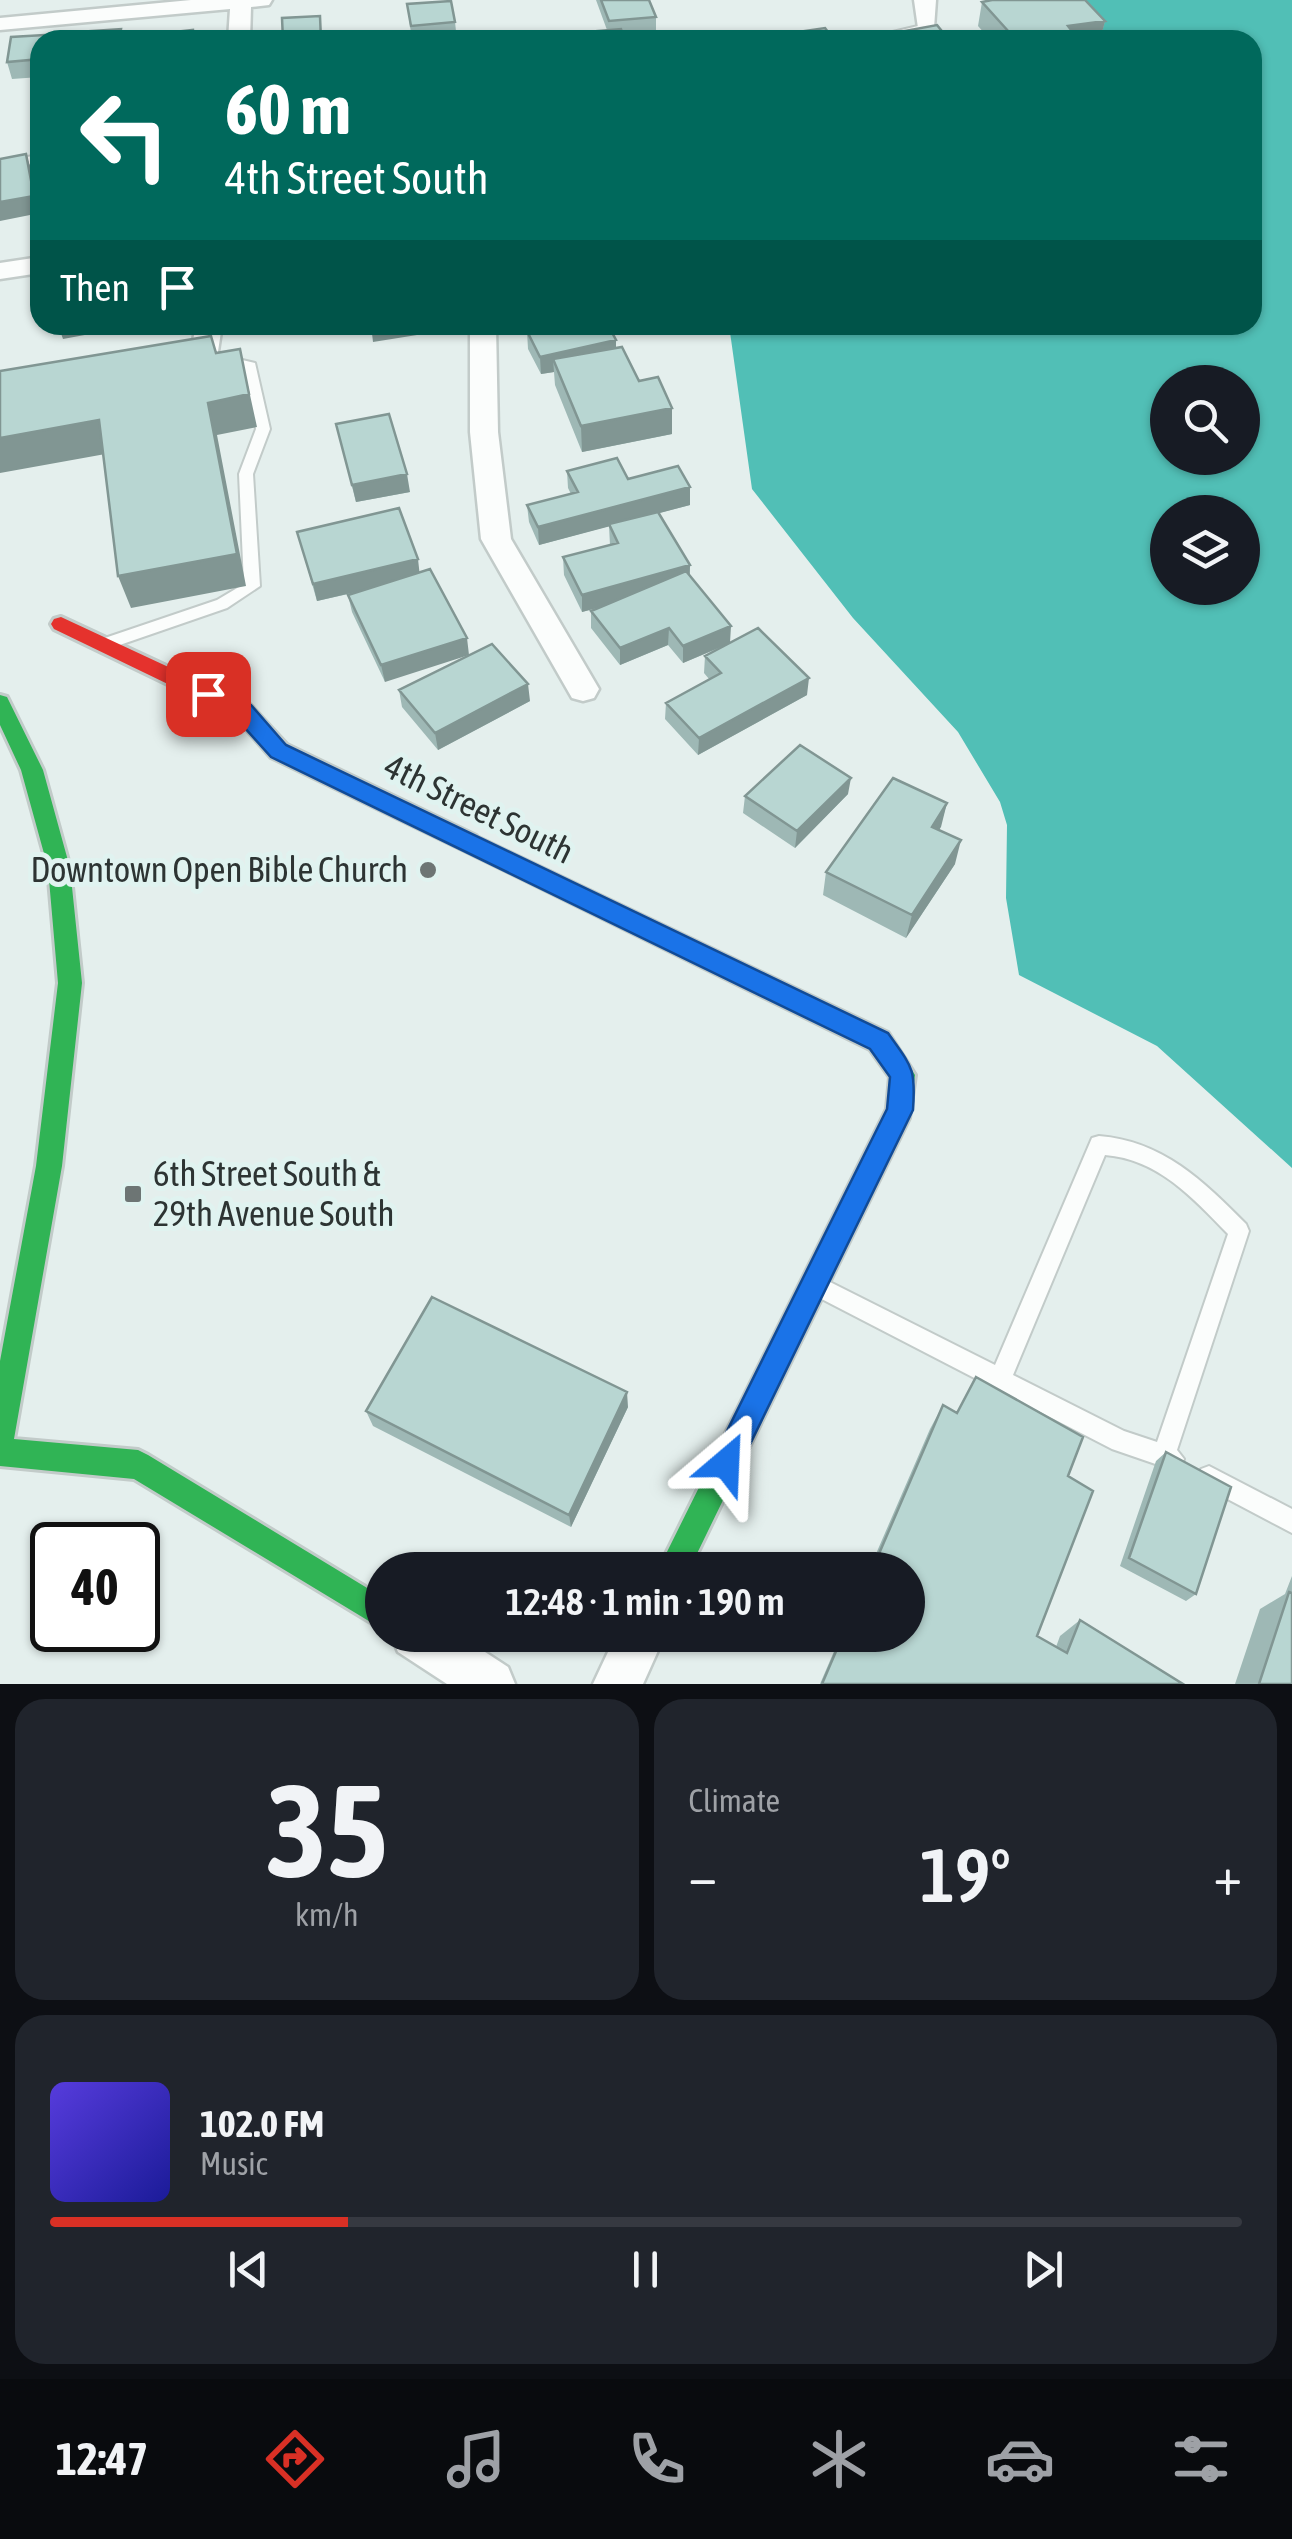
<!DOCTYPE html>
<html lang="en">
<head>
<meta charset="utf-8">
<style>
	:root { --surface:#171b24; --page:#20242c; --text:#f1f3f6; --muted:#9ea1a6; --line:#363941; --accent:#d93025 }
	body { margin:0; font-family:"Asap Condensed",sans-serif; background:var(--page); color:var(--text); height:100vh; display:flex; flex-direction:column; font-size:38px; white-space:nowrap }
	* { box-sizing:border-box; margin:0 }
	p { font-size:32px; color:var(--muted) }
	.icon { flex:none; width:55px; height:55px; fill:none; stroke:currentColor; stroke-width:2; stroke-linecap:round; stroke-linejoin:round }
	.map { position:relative; height:1684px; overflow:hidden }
	.details { display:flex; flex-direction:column; gap:15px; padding:15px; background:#0d0f14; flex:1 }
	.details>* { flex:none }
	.guide { position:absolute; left:30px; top:30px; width:1232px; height:305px; border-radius:30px; box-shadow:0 2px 8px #0004; background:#00695c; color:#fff; overflow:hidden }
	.fabs { position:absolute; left:1150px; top:365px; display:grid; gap:20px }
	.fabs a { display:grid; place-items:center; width:110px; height:110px; border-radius:50%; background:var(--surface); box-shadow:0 2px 8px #0004; font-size:50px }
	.speed { position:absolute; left:30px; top:1522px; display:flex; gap:20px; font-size:50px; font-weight:700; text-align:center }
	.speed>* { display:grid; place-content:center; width:130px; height:130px; border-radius:50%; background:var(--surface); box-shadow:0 2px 8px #0004; line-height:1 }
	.speed .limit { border:5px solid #111; border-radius:15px; background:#fff; color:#111 }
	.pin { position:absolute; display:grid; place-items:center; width:85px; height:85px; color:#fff; margin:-42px; border-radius:20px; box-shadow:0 5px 15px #0006 }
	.me { position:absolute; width:110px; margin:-55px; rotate:26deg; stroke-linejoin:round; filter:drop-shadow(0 0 8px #0008) }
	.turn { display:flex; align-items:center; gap:35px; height:210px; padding:0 30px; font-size:45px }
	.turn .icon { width:130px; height:130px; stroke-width:2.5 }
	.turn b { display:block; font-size:70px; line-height:85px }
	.then { display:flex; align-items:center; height:95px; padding:0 30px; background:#0003; gap:20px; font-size:38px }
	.big { font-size:75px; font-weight:600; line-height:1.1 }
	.details .widget { flex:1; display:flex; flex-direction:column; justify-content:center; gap:15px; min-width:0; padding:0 35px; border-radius:30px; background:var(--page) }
	.details .dial { align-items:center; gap:0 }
	.dial b { font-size:130px; line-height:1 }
	.song { display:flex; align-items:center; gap:30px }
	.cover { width:120px; height:120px; border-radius:15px; background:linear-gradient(135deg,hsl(250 70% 55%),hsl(240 70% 35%)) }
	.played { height:10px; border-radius:5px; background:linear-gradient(90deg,var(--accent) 25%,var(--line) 25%) }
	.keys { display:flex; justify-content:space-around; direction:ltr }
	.heat { display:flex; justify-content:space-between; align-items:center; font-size:55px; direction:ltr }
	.details .tiles { flex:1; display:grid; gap:15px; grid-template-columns:1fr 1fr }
	.widget:last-child { grid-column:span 2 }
	.trip { position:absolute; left:365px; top:1552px; width:560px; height:100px; border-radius:50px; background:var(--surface); box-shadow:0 2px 8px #0004; font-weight:600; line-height:100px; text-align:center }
	.menu { display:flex; height:160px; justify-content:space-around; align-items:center; background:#090b0e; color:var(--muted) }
	.menu .icon { width:70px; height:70px }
	.menu .current { color:var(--accent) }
	.menu b { font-size:45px; color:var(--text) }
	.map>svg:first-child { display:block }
</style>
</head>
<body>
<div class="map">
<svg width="1292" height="1684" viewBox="0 0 1292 1684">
	<rect width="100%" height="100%" fill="#e4efed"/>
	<!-- water -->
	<path fill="#51bfb6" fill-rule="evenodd" d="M1074 0H1292V1168L1157 1046 1019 975 1006 898 1007 825 1000 802 958 732 853 618 752 489 729 325H1252V40H1104ZM1168 382H1242V458H1168ZM1168 512H1242V588H1168Z"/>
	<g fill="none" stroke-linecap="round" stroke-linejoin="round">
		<defs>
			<path id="lane" d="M918 26 922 27V31L880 40H859Z
				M40 155V163L0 169V161Z
				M221 355 255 363 270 429 253 474 260 586 227 608 111 648H99L97 644 99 640 217 600 244 584 239 474 256 429 244 369 216 362V356Z
				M1099 1136C1163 1141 1203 1181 1246 1224L1249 1231 1177 1450 1184 1459 1181 1467 1173 1470 1112 1449 812 1294 808 1287 812 1280 819 1277 826 1280 995 1365 1092 1138ZM1105 1155C1158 1159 1193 1198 1228 1234L1157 1442 1124 1431 1013 1375Z
				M1209 1466 1292 1509V1533L1201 1485 1198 1477 1201 1469Z"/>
			<path id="street" d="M191 0H272L269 5 251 7 250 40H228L230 9 0 30V18Z
				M914 0H936L934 28H918Z
				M40 257V273L0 279V263Z
				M196 325H222L217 358 203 366 168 368 164 362 168 356 191 351Z
				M470 325H496L498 432 511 539 599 689 594 698 583 701 572 698 481 539 470 432Z
				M391 1635H459L508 1667 515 1684H447L398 1652Z
				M616 1635H665L643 1684H593Z"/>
			<path id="fast" d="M0 695 7 697 43 770 70 868 82 983 62 1166 14 1439 138 1450 148 1455 382 1597V1629L134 1479 0 1466V1361L36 1166 58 983 48 868 21 770 0 725Z
				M468 833 888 1033 915 1075 909 1118 689 1570H658L887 1109 890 1077 870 1049 460 848 457 842 460 836Z"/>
			<path id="jam" d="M61 617 250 705 287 745 476 836 479 842 476 848H460L271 757 236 717 54 629 51 624 54 619Z"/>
		</defs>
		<!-- lane casing -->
		<use href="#lane" stroke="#c2cbc9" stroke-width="4"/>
		<!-- street casing -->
		<use href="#street" stroke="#c2cbc9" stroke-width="5"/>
		<!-- fast casing -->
		<use href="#fast" stroke="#c2cbc9" stroke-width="6"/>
		<!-- jam casing -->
		<use href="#jam" stroke="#c2cbc9" stroke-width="6"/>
		<!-- lane -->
		<use href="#lane" fill="#fbfdfc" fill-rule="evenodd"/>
		<!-- street -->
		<use href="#street" fill="#fbfdfc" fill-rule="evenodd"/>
		<!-- fast -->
		<use href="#fast" fill="#30b455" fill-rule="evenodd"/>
		<!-- jam -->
		<use href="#jam" fill="#e5322d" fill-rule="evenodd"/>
	</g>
	<!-- wall -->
	<path fill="#9eb8b5" d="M596 0H649L656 17V34L624 37 607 30Z
		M982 2 1105 21 1100 40H977L978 36 986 35 978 26Z
		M407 4 455 22 457 40H412Z
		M40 40V77L12 79 7 62Z
		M527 331 616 340V348L639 381 672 408V434L582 452 555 385 554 372 541 374 528 349Z
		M336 424 410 492 356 502Z
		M567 471 690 487V505L659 513 690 565V576L730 643 807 695 698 755 665 719 666 703 709 679 704 673 705 656 726 645 683 663 668 645 620 665 591 628V611L597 608 582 612 564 575 563 557 610 545 609 526 539 545 529 522 527 505 571 494 568 488Z
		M399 508 385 682 352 612 348 595 357 592 317 601 297 532Z
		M399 690 530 701 438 750 402 707Z
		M848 794 795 848 743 813 745 796Z
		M947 803 939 830 955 864 906 938 823 895 826 872Z
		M976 1377 1068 1476 1037 1636 1056 1647 1060 1636 1080 1620 1183 1684H820L841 1635H908V1570H869L930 1429 943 1405 957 1412Z
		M628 1407 571 1527 373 1426 366 1411Z
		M1166 1452 1196 1594 1186 1601 1120 1566 1156 1461Z
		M1292 1576V1684H1235L1260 1609 1285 1594Z"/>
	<!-- shaded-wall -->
	<path fill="#819693" d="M1105 21 1100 40H1065L1068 26Z
		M26 154 32 172 40 213 0 221V202Z
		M58 325H139L63 339Z
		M371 325H415L417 335 373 342Z
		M616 340V358L553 359 554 372 541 374 540 357Z
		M240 349 257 427 217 435 246 586 131 608 118 576 208 403Z
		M672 408V434L582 452 581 426Z
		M99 420 111 453 0 473V438Z
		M407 474 410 492 356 502 352 485Z
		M690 487V505L539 545 538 527Z
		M418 559 420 577 317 601 313 584Z
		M690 565 689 583 582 612V595Z
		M731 626 730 643 683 663V646Z
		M669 628 668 645 620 665V648Z
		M467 638 469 655 385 682 381 665Z
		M809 678 807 695 698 755 699 738Z
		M528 684 530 701 438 750 435 733Z
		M851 778 848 794 795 848 797 831Z
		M947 803 941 827 926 850 932 827Z
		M961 840 955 864 906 938 912 915Z
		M627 1392 628 1407 571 1527 569 1515Z"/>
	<!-- building -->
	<path fill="#b8d6d2" stroke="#819693" stroke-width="2.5" d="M601 0H649L656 17 609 21Z
		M992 0H1085L1105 21 1068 26 1079 40H981L978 36 1009 32 982 2Z
		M451 1 455 22 411 26 407 4Z
		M320 16 321 40H283L282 18Z
		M937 25 949 40H905L899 32Z
		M825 28 834 40H743Z
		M121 29 119 40H77L78 32Z
		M621 29 624 40H538L537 36Z
		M193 30 194 40H147V35Z
		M61 34 60 40H40V59L7 62 11 37Z
		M26 154 34 196 0 202V159Z
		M553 325H608L616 340 540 357 527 331Z
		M211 336 216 353 240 349 249 394 208 403 237 554 118 576 99 420 0 438V371Z
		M622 347 639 381 658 377 672 408 581 426 553 359Z
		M389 414 407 474 352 485 336 424Z
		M617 458 628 479 678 466 690 487 538 527 527 505 578 492 567 471Z
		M399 508 418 559 313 584 297 532Z
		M658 512 690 565 582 595 563 557 618 543 609 524Z
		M430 569 467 638 381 665 348 595Z
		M686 571 731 626 683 646 669 628 620 648 591 611Z
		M758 628 809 678 699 738 666 703 721 673 705 656Z
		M492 644 528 684 435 733 399 690Z
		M800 745 851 778 797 831 745 796Z
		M893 778 947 803 932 827 961 840 912 915 826 872Z
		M432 1297 627 1392 569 1515 366 1411Z
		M976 1377 1083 1437 1068 1476 1093 1491 1037 1636 1067 1653 1080 1620 1183 1684H822L843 1635H908V1570H872L943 1405 957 1413Z
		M1166 1452 1231 1487 1196 1594 1129 1558Z
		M1289 1592 1292 1593V1684H1259Z"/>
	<!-- route -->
	<path fill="#1a73e8" stroke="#114b97" stroke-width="2.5" d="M208 686 251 705 286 745 888 1033C912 1067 916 1068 913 1110L736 1473 726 1478 715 1473 711 1463 887 1109 890 1077 870 1049 271 757 235 717 201 700 198 694 201 689Z"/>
	<!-- markers -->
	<g fill="#6d7574" stroke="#e0f3f0" stroke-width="4">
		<circle cx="428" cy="870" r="10"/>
		<rect x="123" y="1184" width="20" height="20" rx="5"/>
	</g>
	<g text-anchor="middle" stroke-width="10" stroke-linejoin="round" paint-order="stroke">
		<!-- street labels -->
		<g font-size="35" fill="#2d3433" stroke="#e0f3f0">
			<text transform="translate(479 809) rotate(26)" y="12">4th Street South</text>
		</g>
		<!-- poi labels -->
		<g font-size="35" fill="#2d3433" stroke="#e0f3f0" text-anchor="end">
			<text x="408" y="882">Downtown Open Bible Church</text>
			<text x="153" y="1186" text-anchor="start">6th Street South &amp;<tspan x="153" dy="40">29th Avenue South</tspan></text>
		</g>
	</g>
</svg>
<div class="fabs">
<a><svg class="icon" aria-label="search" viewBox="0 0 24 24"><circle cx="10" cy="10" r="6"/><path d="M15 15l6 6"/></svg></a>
<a><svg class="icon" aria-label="layers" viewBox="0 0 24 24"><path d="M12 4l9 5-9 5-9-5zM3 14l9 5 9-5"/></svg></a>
</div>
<div class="speed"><div class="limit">40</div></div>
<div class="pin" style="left:208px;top:694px;background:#d93025"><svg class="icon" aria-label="arrive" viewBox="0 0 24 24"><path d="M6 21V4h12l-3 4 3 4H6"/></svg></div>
<svg class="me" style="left:726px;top:1463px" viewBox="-20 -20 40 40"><path d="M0-17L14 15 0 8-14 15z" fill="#1a73e8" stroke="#fff" stroke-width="4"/></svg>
<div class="trip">12:48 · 1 min · 190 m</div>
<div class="guide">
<div class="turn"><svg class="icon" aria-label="left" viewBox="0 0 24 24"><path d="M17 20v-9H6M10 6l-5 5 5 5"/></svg><div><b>60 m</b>4th Street South</div></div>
<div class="then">Then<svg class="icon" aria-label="arrive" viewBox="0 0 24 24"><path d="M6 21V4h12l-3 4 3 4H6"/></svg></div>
</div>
</div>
<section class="details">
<div class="tiles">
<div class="widget dial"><b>35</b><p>km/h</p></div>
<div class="widget"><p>Climate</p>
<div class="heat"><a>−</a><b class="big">19°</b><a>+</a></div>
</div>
<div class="widget">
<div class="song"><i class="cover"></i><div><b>102.0 FM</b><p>Music</p></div></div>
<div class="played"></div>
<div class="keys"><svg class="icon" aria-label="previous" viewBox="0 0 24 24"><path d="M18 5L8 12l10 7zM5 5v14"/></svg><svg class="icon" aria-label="pause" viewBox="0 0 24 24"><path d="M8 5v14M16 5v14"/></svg><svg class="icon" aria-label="next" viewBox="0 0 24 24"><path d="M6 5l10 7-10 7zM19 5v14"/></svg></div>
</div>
</div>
</section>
<nav class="menu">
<b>12:47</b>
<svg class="icon current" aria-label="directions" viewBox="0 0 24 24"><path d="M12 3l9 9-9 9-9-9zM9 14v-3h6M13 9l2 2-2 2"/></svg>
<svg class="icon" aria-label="music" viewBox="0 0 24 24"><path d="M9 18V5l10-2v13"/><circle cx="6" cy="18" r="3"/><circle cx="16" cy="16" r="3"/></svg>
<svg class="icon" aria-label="phone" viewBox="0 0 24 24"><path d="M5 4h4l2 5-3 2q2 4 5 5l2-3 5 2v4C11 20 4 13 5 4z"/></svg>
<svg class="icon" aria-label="climate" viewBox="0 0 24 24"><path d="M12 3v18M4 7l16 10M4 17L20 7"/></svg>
<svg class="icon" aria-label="car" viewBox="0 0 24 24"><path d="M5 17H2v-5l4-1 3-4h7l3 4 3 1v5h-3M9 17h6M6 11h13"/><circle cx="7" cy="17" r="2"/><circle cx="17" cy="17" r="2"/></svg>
<svg class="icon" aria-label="filters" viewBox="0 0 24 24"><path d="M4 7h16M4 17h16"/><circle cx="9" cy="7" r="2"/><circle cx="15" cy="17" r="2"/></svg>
</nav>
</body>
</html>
